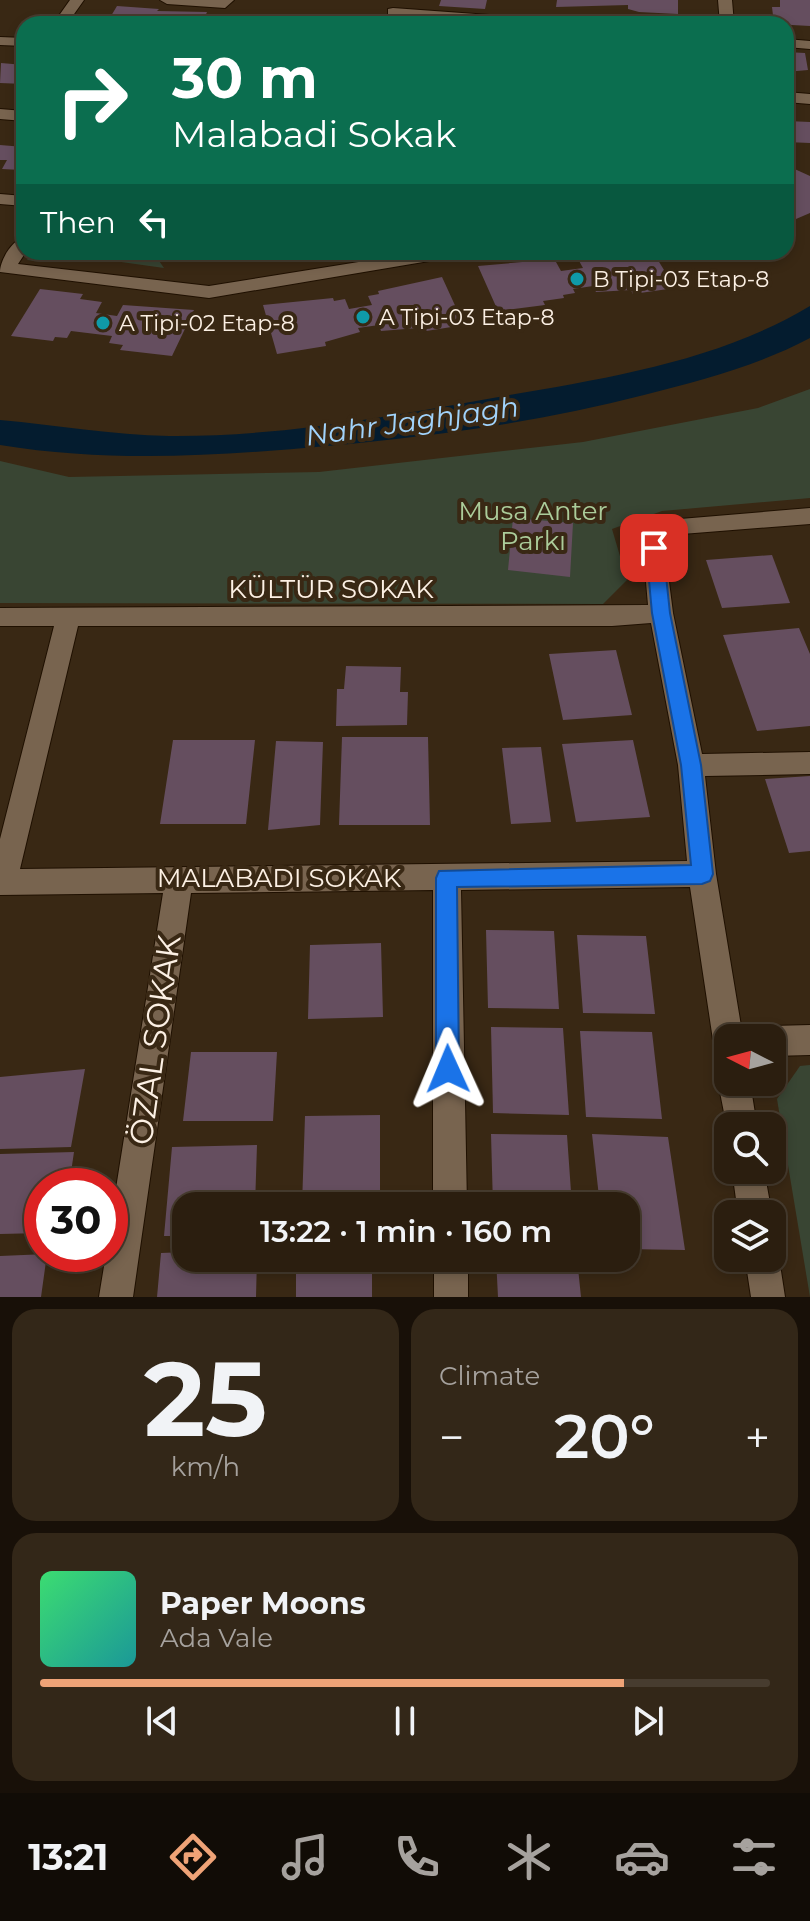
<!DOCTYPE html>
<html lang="en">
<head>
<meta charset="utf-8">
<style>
	:root { --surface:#2b1e0f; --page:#332718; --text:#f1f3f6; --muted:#a6a29e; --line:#473c2f; --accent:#efa377 }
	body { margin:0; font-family:Montserrat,sans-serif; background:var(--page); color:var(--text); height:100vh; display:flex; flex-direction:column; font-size:30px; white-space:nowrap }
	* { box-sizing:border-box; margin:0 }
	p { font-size:26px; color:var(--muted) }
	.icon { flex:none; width:44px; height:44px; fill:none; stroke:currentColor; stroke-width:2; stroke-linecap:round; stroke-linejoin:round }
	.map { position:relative; height:1297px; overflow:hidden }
	.side { display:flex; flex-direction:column; gap:12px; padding:12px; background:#181008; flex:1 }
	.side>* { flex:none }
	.guide { position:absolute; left:16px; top:16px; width:778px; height:244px; border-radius:24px; box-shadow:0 4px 12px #0003,0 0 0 2px var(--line); background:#0b6e4f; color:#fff; overflow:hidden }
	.needle { width:52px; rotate:276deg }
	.fabs { position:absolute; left:714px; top:1024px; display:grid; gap:16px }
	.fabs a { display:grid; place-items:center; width:72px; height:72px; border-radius:16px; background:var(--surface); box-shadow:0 4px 12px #0003,0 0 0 2px var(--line); font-size:40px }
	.speed { position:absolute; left:24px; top:1168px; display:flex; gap:16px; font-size:40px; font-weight:700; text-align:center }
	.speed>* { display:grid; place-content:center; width:104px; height:104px; border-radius:50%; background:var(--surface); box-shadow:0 4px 12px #0003,0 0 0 2px var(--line); line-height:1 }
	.speed .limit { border:12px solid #d22; background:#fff; color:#111 }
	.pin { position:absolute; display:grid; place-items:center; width:68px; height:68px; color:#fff; margin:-34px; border-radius:16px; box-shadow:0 4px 12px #0006 }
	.me { position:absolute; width:88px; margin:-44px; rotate:359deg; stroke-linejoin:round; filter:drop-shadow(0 0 6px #0008) }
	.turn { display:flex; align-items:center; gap:28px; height:168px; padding:0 24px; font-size:36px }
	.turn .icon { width:104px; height:104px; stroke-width:2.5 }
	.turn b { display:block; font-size:56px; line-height:68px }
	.then { display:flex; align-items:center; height:76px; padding:0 24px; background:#0003; gap:16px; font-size:30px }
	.big { font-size:60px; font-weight:600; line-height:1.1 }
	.side .widget { flex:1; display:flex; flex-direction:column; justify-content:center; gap:12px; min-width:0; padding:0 28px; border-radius:24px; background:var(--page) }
	.side .dial { align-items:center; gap:0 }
	.dial b { font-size:104px; line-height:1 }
	.song { display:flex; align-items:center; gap:24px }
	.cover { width:96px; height:96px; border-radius:12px; background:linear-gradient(135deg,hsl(140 70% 55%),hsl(180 70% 35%)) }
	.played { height:8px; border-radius:4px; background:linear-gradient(90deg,var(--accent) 80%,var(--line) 80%) }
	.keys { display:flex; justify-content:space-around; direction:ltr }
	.heat { display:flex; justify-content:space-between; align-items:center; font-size:44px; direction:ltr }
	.side .tiles { flex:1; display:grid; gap:12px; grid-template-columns:1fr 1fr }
	.widget:last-child { grid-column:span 2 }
	.trip { position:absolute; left:172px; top:1192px; width:468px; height:80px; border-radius:24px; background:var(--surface); box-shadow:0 4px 12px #0003,0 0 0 2px var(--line); font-weight:600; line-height:80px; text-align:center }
	.tab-bar { display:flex; height:128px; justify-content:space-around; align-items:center; background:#110c06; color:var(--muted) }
	.tab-bar .icon { width:56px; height:56px }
	.tab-bar .on { color:var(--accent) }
	.tab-bar b { font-size:36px; color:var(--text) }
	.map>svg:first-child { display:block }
</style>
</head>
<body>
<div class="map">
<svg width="810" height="1297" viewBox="0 0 810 1297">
	<rect width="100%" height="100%" fill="#392814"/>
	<!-- green -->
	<path fill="#394533" d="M33 252H153L164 268 50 252 44 262 27 260Z
		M810 389V498L662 511 612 529 627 580 603 604 0 603V461L69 477 319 472 583 442 758 408Z
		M810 1065V1297L777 1099 800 1066Z"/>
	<!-- water -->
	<path fill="#041c2f" d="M810 306V338C757 366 702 380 644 395 540 422 434 436 327 446 216 456 111 463 0 445V420C56 425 112 435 169 436 277 437 387 417 493 398 600 379 715 363 810 306Z"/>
	<!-- building -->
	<path fill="#654e5f" d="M441 0H487L485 9 439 6Z
		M557 0H678V14L639 12 628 9V5L556 7Z
		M780 0H810V26L774 24 772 7H780Z
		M117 6 159 9 157 11 207 12 202 24H120L108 21Z
		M265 18 307 20 306 24H262Z
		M786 52 805 53 808 70 786 72Z
		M1 63 24 65V84L0 83Z
		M787 121 810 122V143L786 142Z
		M0 145 24 147V175H19L21 170 2 169 7 160H0Z
		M788 166 810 176V213L796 219 786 217Z
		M605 252H653L675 288 633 294 631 290 596 292 593 286 573 289 575 293 563 295 564 298 543 301 545 305 498 311 478 266 545 260 556 262 561 271 583 268 578 259Z
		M442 277 464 325 420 332 418 328 381 331 379 325 358 328 360 332 325 342 326 346 277 354 263 305 333 298 334 301 345 299 349 309 372 305 368 296 379 294 378 291Z
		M40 289 83 294 80 299 102 302 96 313 117 316 123 305 194 310 172 356 120 350 123 345 109 343 112 336 71 331 67 338 55 337 53 341 11 336Z
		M513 518 573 523 570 577 508 570Z
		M772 555 790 603 722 608 706 560Z
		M799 628 810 654V726L757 731 723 635Z
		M616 650 632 715 563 720 549 654Z
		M346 666 401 667 400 692H408L407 725 336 726 337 689H344Z
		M342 737H428L430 825H339Z
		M173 740H255L246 824H160Z
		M633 740 650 817 576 822 562 744Z
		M276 741 323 742 320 825 268 830Z
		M541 747 551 822 511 824 502 748Z
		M810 776V851L789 853 765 779Z
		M486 930 554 931 559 1009 488 1008Z
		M577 935 646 936 655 1014 583 1013Z
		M381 943 383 1017 308 1019 310 945Z
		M491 1027 563 1028 569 1115 493 1113Z
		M580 1031 652 1032 662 1119 586 1117Z
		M191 1052H277L273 1121H183Z
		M85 1069 71 1147 0 1149V1077Z
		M380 1115V1203L302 1205 305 1116Z
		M491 1134 567 1135 572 1206H493Z
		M592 1134 668 1137 685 1250 626 1249V1206H600Z
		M257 1145 255 1206H186V1236H164L172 1147Z
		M74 1152 69 1186H42V1233L0 1234V1154Z
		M186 1252V1258H257L256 1297H157L161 1253Z
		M47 1254 41 1297H0V1256Z
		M296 1258H372V1297H296Z
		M496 1258H577L581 1297H498Z"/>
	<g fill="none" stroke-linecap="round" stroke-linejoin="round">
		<defs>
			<path id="street" d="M70 0H84L67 24H53Z
				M160 0H234L225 8 167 4Z
				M718 0H732L734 24H720Z
				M393 8 560 20 567 24H502L388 15V9Z
				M786 39 810 41V49L786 47Z
				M0 109 24 111V121L0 119Z
				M0 194 24 196V206L0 204Z
				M24 237 26 252 18 264 209 286 421 252H462L453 257 209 298 0 272C0 261 11 241 24 237Z
				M810 508V524L682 534 665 550 673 613 702 754 810 752V774L705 776 716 874 743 1038H728V1055L717 1051 713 1040 690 887 461 890 467 1206H433V890L191 893 133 1297H99L106 1254H110V1226L163 893 0 895V839L54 626H0V608L648 605 643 548 668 520ZM651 623 678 765 687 861 20 869 78 626H612Z
				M810 1025V1055L772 1056V1038H758L761 1030 772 1026Z
				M728 1069V1082H750L757 1126H728V1133L718 1082 723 1071Z
				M732 1170H764L772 1214H738Z
				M772 1245 779 1258 785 1297H751L745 1258H772Z
				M434 1258H468V1297H434Z"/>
			<path id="secondary" d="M0 37 24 38V46L0 45Z
				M786 92 810 94V104L786 102Z"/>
		</defs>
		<!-- street casing -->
		<use href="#street" stroke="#1f1000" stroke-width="2"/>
		<!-- secondary casing -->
		<use href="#secondary" stroke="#1f1000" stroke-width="2"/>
		<!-- street -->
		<use href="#street" fill="#78644f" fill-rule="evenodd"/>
		<!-- secondary -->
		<use href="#secondary" fill="#78644f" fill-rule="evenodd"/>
	</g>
	<!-- route -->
	<path fill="#1a73e8" stroke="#114b97" stroke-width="2" d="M654 542 663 548 670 613 701 765 713 874 710 881 702 884 457 887 459 1069 456 1077 448 1080 440 1077 436 1069V878L439 871 691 865 681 765 652 613 646 548Z"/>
	<!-- markers -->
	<g fill="#0f9aa8" stroke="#392814" stroke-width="3">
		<circle cx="577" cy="279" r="8"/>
		<circle cx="363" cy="317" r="8"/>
		<circle cx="103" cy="323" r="8"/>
	</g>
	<g text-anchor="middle" stroke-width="8" stroke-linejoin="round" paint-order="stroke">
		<!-- far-poi labels -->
		<g font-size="22" fill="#fcf0e4" stroke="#392814" text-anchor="start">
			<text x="593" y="287">B Tipi-03 Etap-8</text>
			<text x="379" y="325">A Tipi-03 Etap-8</text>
			<text x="119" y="331">A Tipi-02 Etap-8</text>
		</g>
		<!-- park labels -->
		<g font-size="26" fill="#abcc9a" stroke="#392814">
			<text x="533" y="520">Musa Anter<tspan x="533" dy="30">Parkı</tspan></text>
		</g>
		<!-- street labels -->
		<g font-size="26" fill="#fcf0e4" stroke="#392814">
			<text x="331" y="598">KÜLTÜR SOKAK</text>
			<text x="279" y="887">MALABADI SOKAK</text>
		</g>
		<!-- water labels -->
		<g font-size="28" font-style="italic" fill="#a1d3fb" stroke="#392814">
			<text transform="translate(412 421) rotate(-8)" y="10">Nahr Jaghjagh</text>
		</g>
		<!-- near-street labels -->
		<g font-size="32" fill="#fcf0e4" stroke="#392814">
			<text transform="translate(155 1040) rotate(-82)" y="11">ÖZAL SOKAK</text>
		</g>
	</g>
</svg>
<div class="fabs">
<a><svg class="needle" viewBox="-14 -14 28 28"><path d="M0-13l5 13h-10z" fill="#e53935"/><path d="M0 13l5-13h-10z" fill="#a6a29e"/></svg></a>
<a><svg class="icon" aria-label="search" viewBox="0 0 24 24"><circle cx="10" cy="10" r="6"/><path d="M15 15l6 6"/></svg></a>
<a><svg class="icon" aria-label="layers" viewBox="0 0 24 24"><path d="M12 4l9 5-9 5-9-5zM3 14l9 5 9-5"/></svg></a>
</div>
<div class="speed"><div class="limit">30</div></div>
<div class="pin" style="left:654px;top:548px;background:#d93025"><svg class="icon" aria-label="arrive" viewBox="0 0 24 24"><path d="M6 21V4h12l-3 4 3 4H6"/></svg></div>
<svg class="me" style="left:448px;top:1069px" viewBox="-20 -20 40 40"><path d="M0-17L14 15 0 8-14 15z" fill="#1a73e8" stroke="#fff" stroke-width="4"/></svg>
<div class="trip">13:22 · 1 min · 160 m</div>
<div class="guide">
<div class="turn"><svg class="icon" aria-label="right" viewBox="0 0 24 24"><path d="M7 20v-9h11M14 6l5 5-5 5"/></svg><div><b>30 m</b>Malabadi Sokak</div></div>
<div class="then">Then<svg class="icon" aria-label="left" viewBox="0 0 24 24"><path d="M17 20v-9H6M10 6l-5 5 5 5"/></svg></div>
</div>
</div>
<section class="side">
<div class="tiles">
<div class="widget dial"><b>25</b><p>km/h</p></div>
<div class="widget"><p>Climate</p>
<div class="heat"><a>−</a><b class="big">20°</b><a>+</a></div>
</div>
<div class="widget">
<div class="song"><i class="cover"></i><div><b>Paper Moons</b><p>Ada Vale</p></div></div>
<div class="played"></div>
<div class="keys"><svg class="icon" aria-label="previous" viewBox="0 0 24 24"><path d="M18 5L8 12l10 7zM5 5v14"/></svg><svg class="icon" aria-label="pause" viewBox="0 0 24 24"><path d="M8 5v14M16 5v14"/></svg><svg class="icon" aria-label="next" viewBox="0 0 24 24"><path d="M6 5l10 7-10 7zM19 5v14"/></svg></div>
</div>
</div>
</section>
<nav class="tab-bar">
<b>13:21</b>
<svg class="icon on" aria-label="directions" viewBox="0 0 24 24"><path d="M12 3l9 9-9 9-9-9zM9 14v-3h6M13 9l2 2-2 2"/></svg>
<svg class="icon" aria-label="music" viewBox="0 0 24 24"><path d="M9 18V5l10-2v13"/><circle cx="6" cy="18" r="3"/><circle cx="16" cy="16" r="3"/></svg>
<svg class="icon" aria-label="phone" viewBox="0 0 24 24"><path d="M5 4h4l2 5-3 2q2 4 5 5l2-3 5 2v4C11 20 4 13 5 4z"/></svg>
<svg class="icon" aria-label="climate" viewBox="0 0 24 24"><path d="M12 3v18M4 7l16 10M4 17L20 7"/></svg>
<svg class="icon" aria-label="car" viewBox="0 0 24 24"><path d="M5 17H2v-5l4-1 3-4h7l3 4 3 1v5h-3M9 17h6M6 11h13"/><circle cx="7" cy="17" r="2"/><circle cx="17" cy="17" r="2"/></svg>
<svg class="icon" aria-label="filters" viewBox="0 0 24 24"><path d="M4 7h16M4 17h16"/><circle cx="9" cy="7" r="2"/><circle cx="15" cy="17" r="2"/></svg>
</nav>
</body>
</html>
